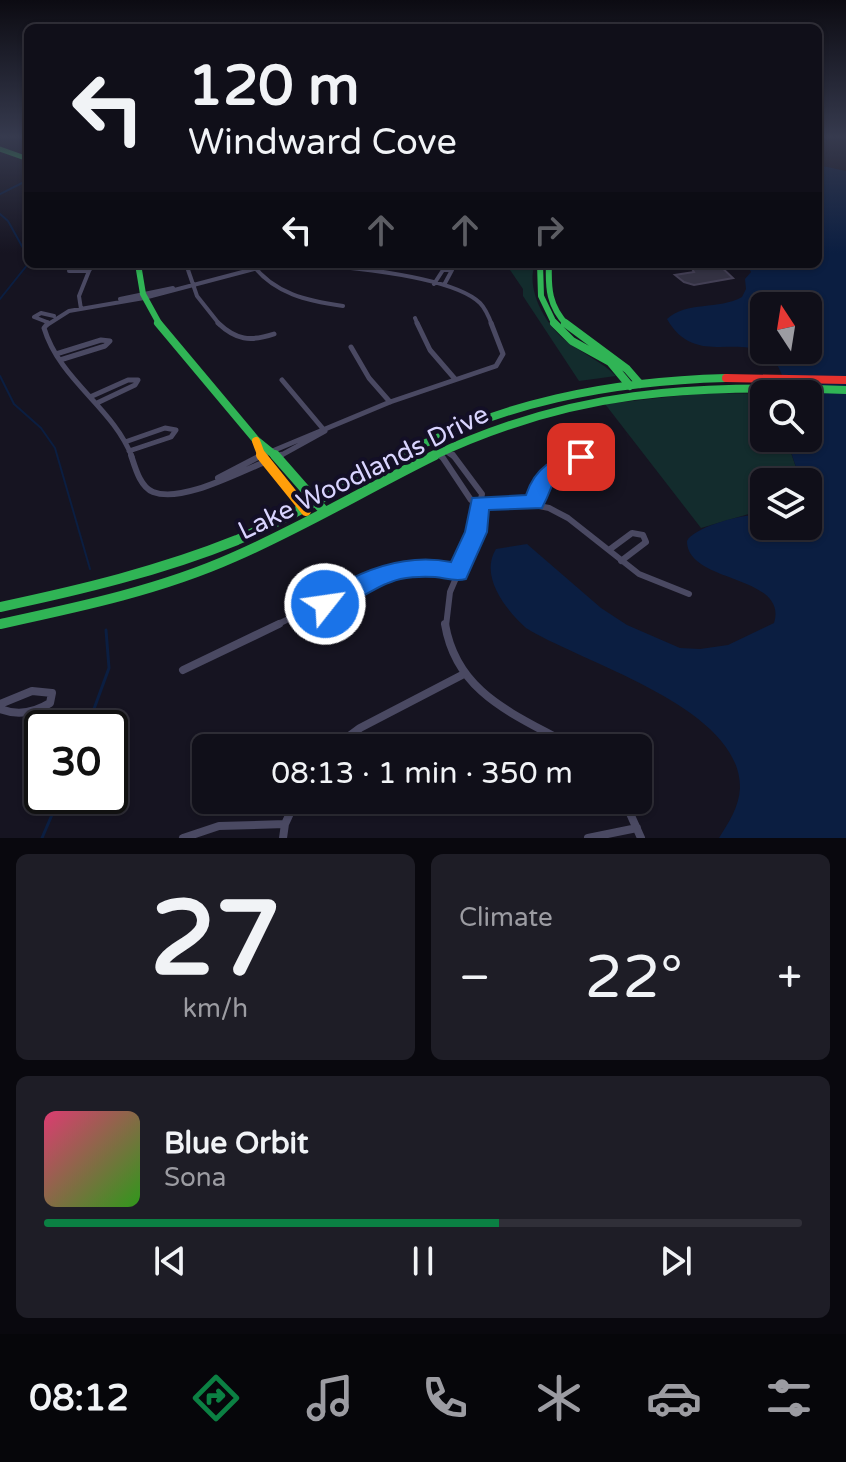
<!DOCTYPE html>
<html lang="en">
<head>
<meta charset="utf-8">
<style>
	:root { --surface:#100f19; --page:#1e1d26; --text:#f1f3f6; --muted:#9c9ca2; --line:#302f38; --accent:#0b8043 }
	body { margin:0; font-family:"Varela Round",sans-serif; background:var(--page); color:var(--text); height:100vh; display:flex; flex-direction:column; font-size:30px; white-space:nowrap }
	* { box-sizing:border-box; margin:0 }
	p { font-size:26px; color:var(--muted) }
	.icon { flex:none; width:44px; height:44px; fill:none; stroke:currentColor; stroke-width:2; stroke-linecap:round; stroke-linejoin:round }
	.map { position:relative; height:838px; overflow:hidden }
	.details { display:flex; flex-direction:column; gap:16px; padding:16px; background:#09080e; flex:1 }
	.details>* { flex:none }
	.guide { position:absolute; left:24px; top:24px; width:798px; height:244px; border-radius:12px; box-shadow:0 2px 6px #0004,0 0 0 2px var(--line); background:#100f19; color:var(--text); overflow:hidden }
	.needle { width:52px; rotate:348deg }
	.buttons { position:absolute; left:750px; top:292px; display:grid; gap:16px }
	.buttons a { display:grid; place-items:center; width:72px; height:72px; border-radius:12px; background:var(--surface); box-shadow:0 2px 6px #0004,0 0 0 2px var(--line); font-size:40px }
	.speed { position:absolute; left:24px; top:710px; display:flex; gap:16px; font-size:40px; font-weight:700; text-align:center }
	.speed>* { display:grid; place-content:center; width:104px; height:104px; border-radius:50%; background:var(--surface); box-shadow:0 2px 6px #0004,0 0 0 2px var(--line); line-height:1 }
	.speed .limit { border:4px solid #111; border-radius:12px; background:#fff; color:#111 }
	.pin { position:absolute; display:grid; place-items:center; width:68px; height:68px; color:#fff; margin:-34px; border-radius:16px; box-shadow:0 4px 12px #0006 }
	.me { position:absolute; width:88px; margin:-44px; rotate:60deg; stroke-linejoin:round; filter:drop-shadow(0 0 6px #0008) }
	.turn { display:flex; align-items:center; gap:28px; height:168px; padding:0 32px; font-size:36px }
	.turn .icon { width:104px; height:104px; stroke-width:2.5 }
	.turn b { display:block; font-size:56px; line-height:68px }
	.lanes { display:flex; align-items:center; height:76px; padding:0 32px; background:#0003; justify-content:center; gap:40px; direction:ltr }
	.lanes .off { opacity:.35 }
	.big { font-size:60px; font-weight:600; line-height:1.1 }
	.details .tile { flex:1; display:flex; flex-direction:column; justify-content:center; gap:12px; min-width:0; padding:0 28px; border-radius:12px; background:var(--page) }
	.details .dial { align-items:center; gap:0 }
	.dial b { font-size:104px; line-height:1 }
	.song { display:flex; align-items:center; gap:24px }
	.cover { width:96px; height:96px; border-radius:12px; background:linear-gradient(135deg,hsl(340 70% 55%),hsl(110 70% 35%)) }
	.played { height:8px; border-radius:4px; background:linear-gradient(90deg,var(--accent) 60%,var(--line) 60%) }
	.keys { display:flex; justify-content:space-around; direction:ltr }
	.heat { display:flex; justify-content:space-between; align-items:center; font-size:44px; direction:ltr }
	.details .tiles { flex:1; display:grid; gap:16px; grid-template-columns:1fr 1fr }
	.tile:last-child { grid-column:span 2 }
	.trip { position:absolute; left:192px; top:734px; width:460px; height:80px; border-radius:12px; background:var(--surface); box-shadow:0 2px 6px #0004,0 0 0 2px var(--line); font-weight:600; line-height:80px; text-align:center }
	.menu { display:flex; height:128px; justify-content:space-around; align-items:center; background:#06060a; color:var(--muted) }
	.menu .icon { width:56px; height:56px }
	.menu .on { color:var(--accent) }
	.menu b { font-size:36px; color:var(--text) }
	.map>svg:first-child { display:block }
</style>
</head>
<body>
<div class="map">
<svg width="846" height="838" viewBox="0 0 846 838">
	<rect width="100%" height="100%" fill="#161421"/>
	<!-- green -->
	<path fill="#132c2d" d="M506 264H535C525 290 547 328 569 343 585 355 601 361 616 376L579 381 523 296V289Z
		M703 393 792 394H764V438H798L791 453 798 473 797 482H764L762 516 752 513 701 528 605 404Z"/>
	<!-- water -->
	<path fill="#0b1e41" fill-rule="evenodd" d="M818 165 846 171V838H719C729 822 739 807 740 788 741 707 582 663 526 628 506 610 479 576 496 549L527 544 601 608 627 625 680 648 700 649 728 645 774 623C789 574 687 584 687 541 694 527 747 512 762 516L764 508V526H808V482H797L798 473 791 452 798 438H808V394H792C781 380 781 361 765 353 734 336 693 365 667 319 686 301 719 310 742 297L746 289 745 279 751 272 747 264H818ZM764 306H808V350H764Z"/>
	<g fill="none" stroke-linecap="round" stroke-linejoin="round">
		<!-- stream-far1 -->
		<path stroke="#0b1e41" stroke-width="2" d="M0 194 28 180
			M0 214 8 221 28 257
			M0 299 28 264
			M0 376 14 404 41 428 55 448 90 569"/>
		<!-- stream -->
		<path stroke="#0b1e41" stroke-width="3" d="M87 728 109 668 106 630
			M42 838 60 796"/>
	</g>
	<!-- building -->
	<path fill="#343243" stroke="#433f54" stroke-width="2" d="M689 264H718L733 278 694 285 684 282 675 275 694 272Z"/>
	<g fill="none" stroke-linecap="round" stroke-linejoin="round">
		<!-- street-far3 -->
		<path stroke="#4a4962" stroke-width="4" d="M186 264 197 296 220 325
			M252 264C274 294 308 301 343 306
			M308 264C347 267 452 276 480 303 486 309 489 317 492 325
			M76 266H90L91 268 89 271H69Z
			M434 284 443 270H452L444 285
			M120 299 173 288
			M81 309 79 296 89 271
			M415 318 418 325
			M47 322 34 317 41 313 54 316
			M47 325 69 311 144 298 254 269 287 264"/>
		<!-- street-far2 -->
		<path stroke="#4a4962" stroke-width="5" d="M48 323 44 328C60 381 113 407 132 457
			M218 323C236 340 250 342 274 334
			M417 323 430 350 455 379
			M351 347 369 378 390 402
			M56 354 101 340 110 341 105 346 60 360
			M282 380 324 430
			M90 397 128 380H138L135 385 97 403
			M431 441 454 457
			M125 442 165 428 176 430 171 437 129 451
			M258 457 390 402 496 366 503 354 491 323
			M278 457 325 431
			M441 457 442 452"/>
		<!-- street-far1 -->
		<path stroke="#4a4962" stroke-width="6" d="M131 455C135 467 140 487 153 492 182 503 237 473 265 462
			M441 455 471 500 480 503
			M278 457 281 455
			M218 478 262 455
			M480 503 519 502 549 508 568 518 639 574 689 594
			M534 503C543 477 555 465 581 457
			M609 550 632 533 643 535 646 542 621 561
			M274 626 380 575 420 568 458 572
			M446 626 450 592 474 536 482 494 453 455"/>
		<!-- street -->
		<path stroke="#4a4962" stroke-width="8" d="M445 624C457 696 518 715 575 748
			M183 670 279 624
			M0 704 32 691 52 693 50 703C34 713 18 716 0 709
			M333 748 360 728 462 675
			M624 800 641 838
			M183 838 219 826 285 824
			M283 838 285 824 296 800
			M588 838 637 828"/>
		<!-- fast-far3 -->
		<path stroke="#30b455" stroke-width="5" d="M0 149 28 159"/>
		<!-- fast-far2 -->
		<path stroke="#30b455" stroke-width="6" d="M138 264 143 294 160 325
			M540 264 541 296 555 325
			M549 264C548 288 549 306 567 325"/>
		<!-- fast-far1 -->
		<path stroke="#30b455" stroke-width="8" d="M158 323 256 440 277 457
			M554 323 572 341 610 362 630 386
			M565 323 627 369 640 384
			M397 457C501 403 609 381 726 378
			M431 457C574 389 691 385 846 390"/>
		<!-- fast -->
		<path stroke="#30b455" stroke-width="10" d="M275 455 325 512
			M0 607C80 590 160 571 237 540 293 516 346 484 401 455
			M0 624C79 607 160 590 234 557 303 527 368 488 435 455"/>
		<!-- slow-far1 -->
		<path stroke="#ff9f0a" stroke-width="8" d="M256 441 262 457"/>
		<!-- slow -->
		<path stroke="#ff9f0a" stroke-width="10" d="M261 455 306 511"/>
		<!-- jam -->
		<path stroke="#e5322d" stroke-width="8" d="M726 378 846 380"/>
	</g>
	<!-- sky -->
	<linearGradient id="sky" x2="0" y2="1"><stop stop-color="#0c0b12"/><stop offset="0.54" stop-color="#363a4e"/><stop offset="1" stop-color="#363a4e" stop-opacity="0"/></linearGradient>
	<rect width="846" height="253" fill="url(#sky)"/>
	<!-- route -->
	<path fill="#1a73e8" stroke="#114b97" stroke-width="2" d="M581 450 588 452 590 457 588 461C546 478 560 473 542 508L489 510 487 532 466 579C454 582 446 578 435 577 422 576 403 577 391 582 371 588 335 618 317 611L313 604C318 595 328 591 337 586 372 566 411 554 451 562L465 532 472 498 526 495C535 467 553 458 581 450Z"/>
	<g text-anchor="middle" stroke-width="8" stroke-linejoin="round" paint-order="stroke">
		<!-- street labels -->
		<g font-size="26" fill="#d9d4ff" stroke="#130f26">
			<text transform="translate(363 472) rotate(-26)" y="9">Lake Woodlands Drive</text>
		</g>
	</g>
</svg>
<div class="buttons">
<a><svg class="needle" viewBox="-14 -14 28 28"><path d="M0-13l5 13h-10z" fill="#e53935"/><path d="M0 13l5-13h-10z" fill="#9c9ca2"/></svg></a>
<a><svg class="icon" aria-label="search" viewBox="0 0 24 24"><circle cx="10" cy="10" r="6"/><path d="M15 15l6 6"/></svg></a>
<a><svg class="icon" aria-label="layers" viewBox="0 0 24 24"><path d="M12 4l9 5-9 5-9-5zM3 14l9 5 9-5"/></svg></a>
</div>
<div class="speed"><div class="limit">30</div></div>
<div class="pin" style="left:581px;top:457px;background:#d93025"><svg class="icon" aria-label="arrive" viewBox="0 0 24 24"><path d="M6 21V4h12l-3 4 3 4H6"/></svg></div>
<svg class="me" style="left:325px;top:604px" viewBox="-20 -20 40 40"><circle r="17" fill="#1a73e8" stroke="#fff" stroke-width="3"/><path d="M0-11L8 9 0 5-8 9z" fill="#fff"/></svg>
<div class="trip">08:13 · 1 min · 350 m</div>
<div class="guide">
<div class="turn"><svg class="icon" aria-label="left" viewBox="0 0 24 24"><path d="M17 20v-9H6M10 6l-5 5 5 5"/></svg><div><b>120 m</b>Windward Cove</div></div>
<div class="lanes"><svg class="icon" aria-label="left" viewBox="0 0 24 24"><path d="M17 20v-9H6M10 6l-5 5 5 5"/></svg><svg class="icon off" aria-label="ahead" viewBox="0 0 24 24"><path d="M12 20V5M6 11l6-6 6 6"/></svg><svg class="icon off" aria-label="ahead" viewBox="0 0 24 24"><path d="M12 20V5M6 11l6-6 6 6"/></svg><svg class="icon off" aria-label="right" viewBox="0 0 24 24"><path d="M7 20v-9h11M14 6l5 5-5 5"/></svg></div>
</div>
</div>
<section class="details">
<div class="tiles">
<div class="tile dial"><b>27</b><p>km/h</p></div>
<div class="tile"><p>Climate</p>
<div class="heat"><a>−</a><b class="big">22°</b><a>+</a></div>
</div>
<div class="tile">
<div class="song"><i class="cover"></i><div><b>Blue Orbit</b><p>Sona</p></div></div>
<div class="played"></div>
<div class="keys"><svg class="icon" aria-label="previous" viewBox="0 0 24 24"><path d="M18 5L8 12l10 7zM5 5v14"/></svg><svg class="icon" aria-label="pause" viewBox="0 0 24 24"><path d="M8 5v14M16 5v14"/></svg><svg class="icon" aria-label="next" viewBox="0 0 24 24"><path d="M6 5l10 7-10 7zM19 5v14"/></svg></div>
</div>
</div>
</section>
<nav class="menu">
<b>08:12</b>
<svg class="icon on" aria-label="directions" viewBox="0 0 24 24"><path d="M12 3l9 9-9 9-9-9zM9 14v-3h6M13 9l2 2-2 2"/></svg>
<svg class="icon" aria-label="music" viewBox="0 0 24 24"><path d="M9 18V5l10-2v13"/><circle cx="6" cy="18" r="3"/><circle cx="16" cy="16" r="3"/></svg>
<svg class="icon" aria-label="phone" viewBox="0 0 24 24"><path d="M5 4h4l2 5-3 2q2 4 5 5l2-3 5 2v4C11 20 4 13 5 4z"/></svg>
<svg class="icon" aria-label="climate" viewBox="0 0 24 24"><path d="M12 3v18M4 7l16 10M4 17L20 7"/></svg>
<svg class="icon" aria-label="car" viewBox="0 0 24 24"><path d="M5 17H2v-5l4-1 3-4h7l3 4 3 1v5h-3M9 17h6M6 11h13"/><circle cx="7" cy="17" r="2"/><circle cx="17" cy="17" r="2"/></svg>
<svg class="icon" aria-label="filters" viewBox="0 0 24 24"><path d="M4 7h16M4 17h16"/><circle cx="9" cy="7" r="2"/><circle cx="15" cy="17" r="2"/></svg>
</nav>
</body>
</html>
